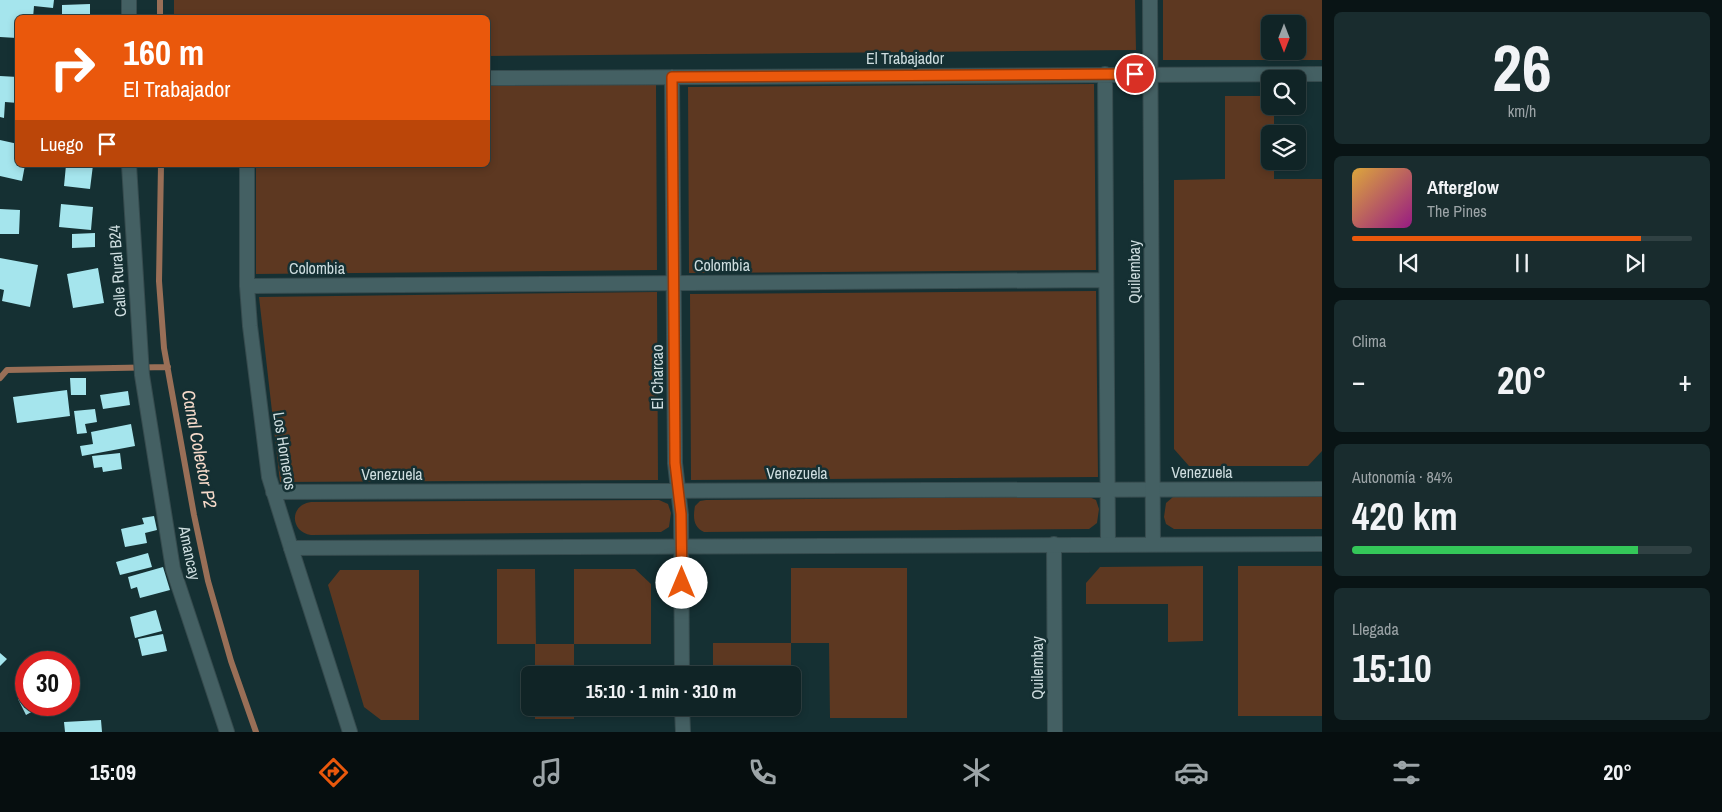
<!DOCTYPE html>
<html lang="es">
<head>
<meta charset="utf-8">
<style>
	:root { --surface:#102426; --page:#192c2e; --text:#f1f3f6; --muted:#9ca4a7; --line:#304143; --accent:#ea580c }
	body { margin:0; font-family:"Archivo Narrow",sans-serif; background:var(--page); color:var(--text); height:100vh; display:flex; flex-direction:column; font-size:19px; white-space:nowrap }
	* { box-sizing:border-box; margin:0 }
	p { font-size:16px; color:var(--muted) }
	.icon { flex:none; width:28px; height:28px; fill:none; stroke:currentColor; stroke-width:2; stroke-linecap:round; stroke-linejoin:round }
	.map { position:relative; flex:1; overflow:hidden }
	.side { display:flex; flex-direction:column; gap:12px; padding:12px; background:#091415; width:400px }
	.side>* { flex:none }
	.banner { position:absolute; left:15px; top:15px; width:475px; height:152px; border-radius:8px; box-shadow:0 2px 8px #0003,0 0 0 1px var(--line); background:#ea580c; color:#fff; overflow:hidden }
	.needle { width:32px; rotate:180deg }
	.controls { position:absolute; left:1261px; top:15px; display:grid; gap:10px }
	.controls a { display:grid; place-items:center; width:45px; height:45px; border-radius:8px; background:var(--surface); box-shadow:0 2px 8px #0003,0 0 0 1px var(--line); font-size:25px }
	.speed { position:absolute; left:15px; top:651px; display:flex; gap:10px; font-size:25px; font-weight:700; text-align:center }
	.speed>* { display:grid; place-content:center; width:65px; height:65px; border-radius:50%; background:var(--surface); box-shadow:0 2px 8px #0003,0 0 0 1px var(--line); line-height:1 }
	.speed .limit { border:8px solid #d22; background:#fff; color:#111 }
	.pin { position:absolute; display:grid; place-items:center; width:42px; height:42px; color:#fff; margin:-21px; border:2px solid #fff; border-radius:50%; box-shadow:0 1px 5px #0007 }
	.me { position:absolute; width:55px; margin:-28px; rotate:0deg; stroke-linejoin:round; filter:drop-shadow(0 0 4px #0008) }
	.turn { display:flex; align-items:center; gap:18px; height:105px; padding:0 25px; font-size:22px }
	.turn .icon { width:65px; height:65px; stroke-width:2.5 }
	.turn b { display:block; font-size:35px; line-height:42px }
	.then { display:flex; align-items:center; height:48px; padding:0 25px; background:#0003; gap:10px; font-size:19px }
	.big { font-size:38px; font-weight:800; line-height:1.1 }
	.side .widget { flex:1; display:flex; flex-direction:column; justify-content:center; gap:8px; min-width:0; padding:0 18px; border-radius:8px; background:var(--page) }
	.side .dial { align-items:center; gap:0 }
	.dial b { font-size:65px; line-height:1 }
	.song { display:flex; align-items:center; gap:15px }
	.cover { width:60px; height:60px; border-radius:8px; background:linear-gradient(135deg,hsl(40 70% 55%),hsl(310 70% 35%)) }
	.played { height:5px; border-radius:2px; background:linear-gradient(90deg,var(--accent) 85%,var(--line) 85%) }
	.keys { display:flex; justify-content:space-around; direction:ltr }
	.heat { display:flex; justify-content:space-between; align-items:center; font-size:28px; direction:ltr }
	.charge { height:8px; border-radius:4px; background:linear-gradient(90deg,#34c759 84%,var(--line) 0) }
	.trip { position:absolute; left:521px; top:666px; width:280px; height:50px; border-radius:8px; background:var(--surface); box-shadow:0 2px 8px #0003,0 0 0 1px var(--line); font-weight:800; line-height:50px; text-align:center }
	.tabs { display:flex; height:80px; justify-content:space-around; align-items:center; background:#060e0f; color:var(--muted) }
	.tabs .icon { width:35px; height:35px }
	.tabs .selected { color:var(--accent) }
	.tabs b { font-size:22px; color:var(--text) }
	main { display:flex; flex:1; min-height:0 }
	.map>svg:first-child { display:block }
</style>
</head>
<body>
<main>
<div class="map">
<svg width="1322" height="732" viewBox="0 0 1322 732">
	<rect width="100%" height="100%" fill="#153033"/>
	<!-- green -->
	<path fill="#5d3821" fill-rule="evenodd" d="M174 0H1135L1136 50 488 56V18L174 17Z
		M1163 0H1322V60H1163ZM1270 24H1298V51H1270Z
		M656 84 657 270 256 274V165H488V86Z
		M1094 84 1096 270 689 273 688 87Z
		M1225 96H1270V106H1274V134H1270V161H1274V179H1322V451L1308 466H1189L1174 449V180L1225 179Z
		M1096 291 1098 477 691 480 690 294Z
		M657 292 658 480 280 482 259 297Z
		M1087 496 1096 500 1099 509 1097 523 1089 529 704 532C693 527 693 517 695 506L700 501 706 500Z
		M1173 497H1322V529H1174L1166 524 1164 517 1166 503Z
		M659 500 668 504 671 513 669 527 661 532 311 535C290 532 289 505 311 502Z
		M1203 566V641L1168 642V604H1086V583L1100 567Z
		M1238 566H1322V716H1238Z
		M791 568H907V718H830L829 643H791V675H713V643H791Z
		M497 569H535L536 644H574V569H635L651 584V644H574V675H535V644H497Z
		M340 570H419V720H381L364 707 328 585Z
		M535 708H574V719H535Z"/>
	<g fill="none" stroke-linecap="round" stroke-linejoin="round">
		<!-- stream -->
		<path stroke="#996f57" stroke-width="6" d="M160 0V18
			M161 165 159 281 164 348 194 515 208 581 231 661 256 732
			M0 378 7 370 168 367"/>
	</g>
	<!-- building -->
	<path fill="#a5e5ed" d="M0 0H54L53 8 34 6 33 18H18L17 38 0 37Z
		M90 4V18H62V5Z
		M15 45H18V68L14 67Z
		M0 76 18 77V103L5 102 4 118 0 117Z
		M0 140 18 144V165H25L22 181 0 176Z
		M66 165H93L90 189 64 186Z
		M61 204 93 207 91 230 59 227Z
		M0 209 20 210 19 234H0Z
		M95 233V247L72 248V234Z
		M0 258 38 265 30 307 2 301 4 290 0 289Z
		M98 268 104 303 73 308 67 274Z
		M70 378H86V395H71Z
		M67 390 70 416 17 423 13 397Z
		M128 391 130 405 103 409 100 395Z
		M95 409 97 422 85 424 87 433 77 434 74 411Z
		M131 424 135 446 82 456 80 446 93 444 91 432Z
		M120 453 122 469 103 472 102 467 94 468 92 456Z
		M154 516 157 530 145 533 147 543 125 547 121 529 144 524 142 518Z
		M148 553 152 567 120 575 116 562Z
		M163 567 170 590 140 598 137 587 131 589 128 577Z
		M156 610 162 631 135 638 130 617Z
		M163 634 167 651 142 656 138 639Z
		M0 653 7 659 0 666Z
		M26 694V705H44L26 715 18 699Z
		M101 720 102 732H65L64 722Z"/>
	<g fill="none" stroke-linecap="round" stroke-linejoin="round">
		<defs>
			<path id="minor" d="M129 0V18
				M1105 74 1108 544
				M672 77 675 463 681 515 682 675
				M488 78 1322 74
				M129 165 142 375 173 569 227 732
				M247 165V286L250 326 269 477 291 548
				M247 286 1106 280
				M273 492 1322 489
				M1054 544 1055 732
				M682 708 683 732"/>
			<path id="tertiary" d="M1150 0 1153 544
				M350 732 291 548 1322 544"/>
		</defs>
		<!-- minor casing -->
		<use href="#minor" stroke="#364b4e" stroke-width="16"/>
		<!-- tertiary casing -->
		<use href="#tertiary" stroke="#364b4e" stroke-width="16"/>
		<!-- minor -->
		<use href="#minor" stroke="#446063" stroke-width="14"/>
		<!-- tertiary -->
		<use href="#tertiary" stroke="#446063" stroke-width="14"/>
	</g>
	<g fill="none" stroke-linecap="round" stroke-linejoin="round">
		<defs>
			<path id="route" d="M682 583 681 514 675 463 672 77 1135 74"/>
		</defs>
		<!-- route casing -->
		<use href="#route" stroke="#983908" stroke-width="12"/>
		<!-- route -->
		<use href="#route" stroke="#ea580c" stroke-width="9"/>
	</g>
	<g text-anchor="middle" stroke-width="5" stroke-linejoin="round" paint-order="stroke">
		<!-- street labels -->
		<g font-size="16" fill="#cedddf" stroke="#153033">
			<text x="905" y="64">El Trabajador</text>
			<text x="722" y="271">Colombia</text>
			<text x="317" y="274">Colombia</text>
			<text transform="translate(117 271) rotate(-94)" y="6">Calle Rural B24</text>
			<text transform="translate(1134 272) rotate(-90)" y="6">Quilembay</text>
			<text transform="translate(657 377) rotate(-90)" y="6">El Charcao</text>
			<text transform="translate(285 451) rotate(81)" y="6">Los Horneros</text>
			<text x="1202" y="478">Venezuela</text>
			<text x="797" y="479">Venezuela</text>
			<text x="392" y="480">Venezuela</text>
			<text transform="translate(190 553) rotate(78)" y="6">Amancay</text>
			<text transform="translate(1037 668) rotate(-90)" y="6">Quilembay</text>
		</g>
		<!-- water labels -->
		<g font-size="18" font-style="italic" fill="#f6daca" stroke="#153033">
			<text transform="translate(199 449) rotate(79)" y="6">Canal Colector P2</text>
		</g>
	</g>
</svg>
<div class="controls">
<a><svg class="needle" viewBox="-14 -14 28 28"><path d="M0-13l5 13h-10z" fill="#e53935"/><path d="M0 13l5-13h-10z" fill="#9ca4a7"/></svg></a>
<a><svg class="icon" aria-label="search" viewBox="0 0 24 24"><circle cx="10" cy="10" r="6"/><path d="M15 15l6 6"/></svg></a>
<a><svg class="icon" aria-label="layers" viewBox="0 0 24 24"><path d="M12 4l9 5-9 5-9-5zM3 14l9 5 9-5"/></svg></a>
</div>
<div class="speed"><div class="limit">30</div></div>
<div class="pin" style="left:1135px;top:74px;background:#d93025"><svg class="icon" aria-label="arrive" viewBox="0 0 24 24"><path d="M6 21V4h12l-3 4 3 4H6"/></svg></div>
<svg class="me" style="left:682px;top:583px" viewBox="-20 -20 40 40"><circle r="19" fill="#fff"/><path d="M0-13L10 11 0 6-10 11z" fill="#ea580c"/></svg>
<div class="trip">15:10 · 1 min · 310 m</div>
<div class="banner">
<div class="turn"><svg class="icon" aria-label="right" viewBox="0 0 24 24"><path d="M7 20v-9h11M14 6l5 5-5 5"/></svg><div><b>160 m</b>El Trabajador</div></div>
<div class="then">Luego<svg class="icon" aria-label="arrive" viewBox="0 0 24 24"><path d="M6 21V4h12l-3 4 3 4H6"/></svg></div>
</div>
</div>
<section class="side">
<div class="widget dial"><b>26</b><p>km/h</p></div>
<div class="widget">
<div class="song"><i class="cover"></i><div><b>Afterglow</b><p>The Pines</p></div></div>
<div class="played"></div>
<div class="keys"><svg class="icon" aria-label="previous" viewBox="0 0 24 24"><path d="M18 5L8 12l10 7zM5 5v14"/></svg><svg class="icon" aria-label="pause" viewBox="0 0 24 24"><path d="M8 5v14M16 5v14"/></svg><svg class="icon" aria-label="next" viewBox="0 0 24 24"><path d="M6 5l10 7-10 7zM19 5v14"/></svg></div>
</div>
<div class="widget"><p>Clima</p>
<div class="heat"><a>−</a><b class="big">20°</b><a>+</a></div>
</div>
<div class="widget"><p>Autonomía · 84%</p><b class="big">420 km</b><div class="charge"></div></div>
<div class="widget"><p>Llegada</p><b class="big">15:10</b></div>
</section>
</main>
<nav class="tabs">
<b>15:09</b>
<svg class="icon selected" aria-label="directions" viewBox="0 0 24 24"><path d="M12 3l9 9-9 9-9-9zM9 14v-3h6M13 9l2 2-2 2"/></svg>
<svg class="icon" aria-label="music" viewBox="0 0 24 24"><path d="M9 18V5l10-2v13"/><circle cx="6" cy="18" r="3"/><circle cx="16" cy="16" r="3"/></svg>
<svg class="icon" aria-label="phone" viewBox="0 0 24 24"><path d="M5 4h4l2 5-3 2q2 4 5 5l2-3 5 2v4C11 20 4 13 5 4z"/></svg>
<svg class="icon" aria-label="climate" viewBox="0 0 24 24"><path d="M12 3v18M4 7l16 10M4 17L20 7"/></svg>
<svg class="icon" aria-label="car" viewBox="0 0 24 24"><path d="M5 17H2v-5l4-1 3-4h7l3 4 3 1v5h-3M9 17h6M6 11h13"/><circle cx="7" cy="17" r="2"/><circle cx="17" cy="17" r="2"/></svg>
<svg class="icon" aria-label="filters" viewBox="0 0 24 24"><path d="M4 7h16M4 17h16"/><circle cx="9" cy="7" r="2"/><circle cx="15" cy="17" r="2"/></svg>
<b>20°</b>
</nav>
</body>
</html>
